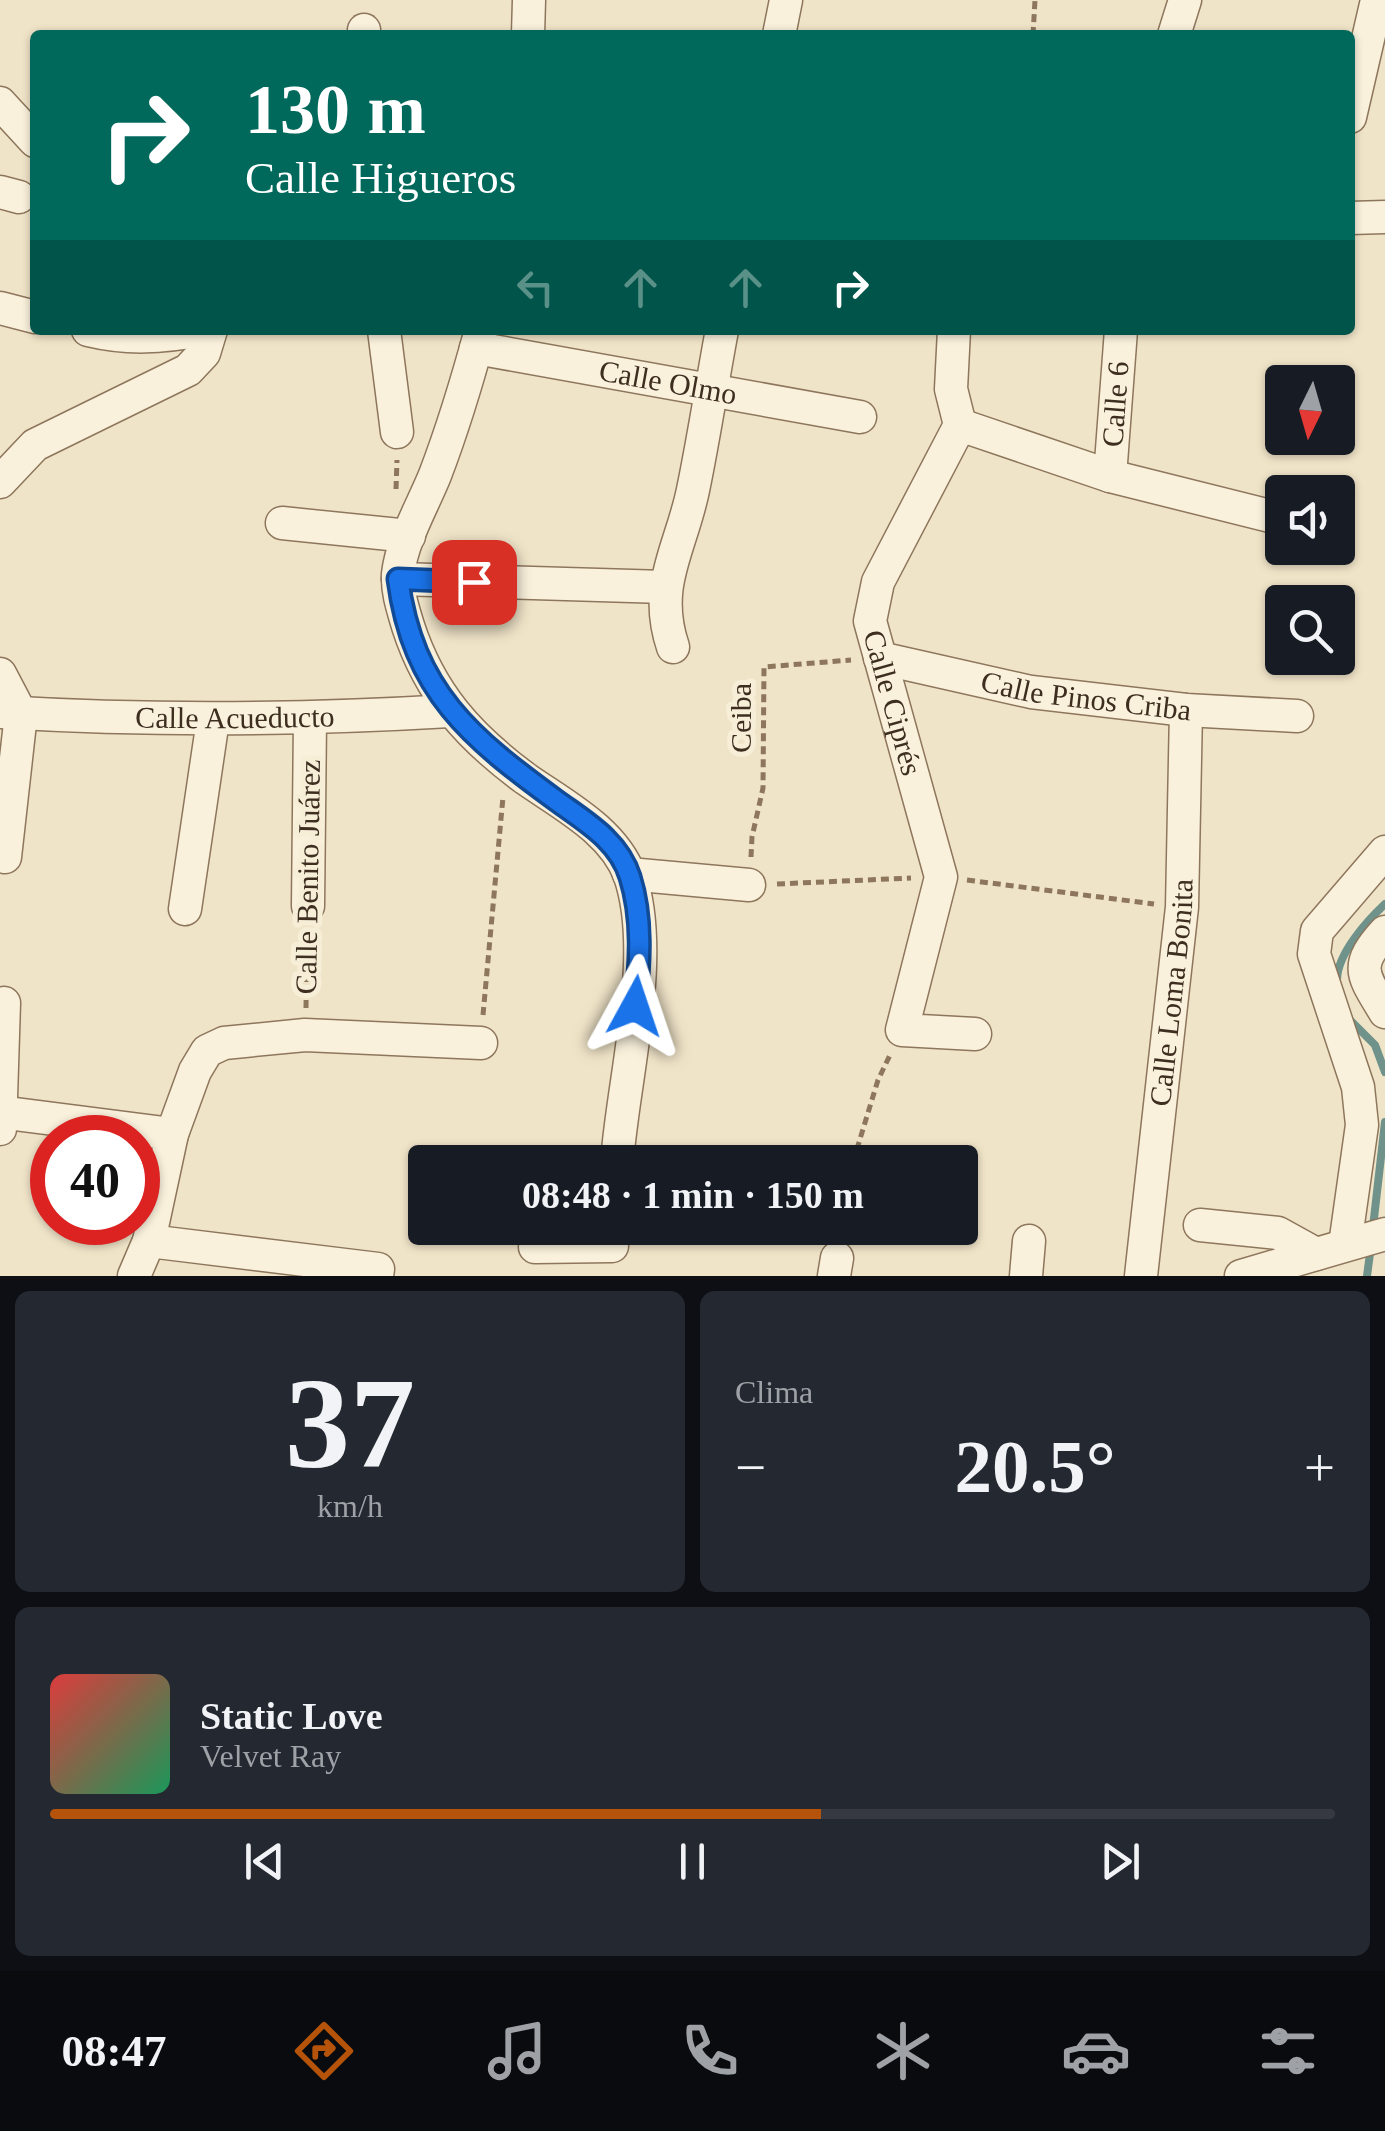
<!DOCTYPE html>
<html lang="es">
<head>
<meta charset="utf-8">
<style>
	:root { --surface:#171b24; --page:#242831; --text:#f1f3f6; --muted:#9ea1a6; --line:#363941; --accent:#b45309 }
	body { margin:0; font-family:"Times New Roman",serif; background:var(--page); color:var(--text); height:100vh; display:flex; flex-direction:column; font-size:38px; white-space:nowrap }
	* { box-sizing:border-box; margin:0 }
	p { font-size:32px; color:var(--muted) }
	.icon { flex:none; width:55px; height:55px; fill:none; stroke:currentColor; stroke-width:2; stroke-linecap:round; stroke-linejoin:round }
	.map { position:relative; height:1276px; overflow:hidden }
	.drawer { display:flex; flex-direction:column; gap:15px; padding:15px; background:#0d0f14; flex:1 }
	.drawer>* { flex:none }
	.banner { position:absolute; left:30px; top:30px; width:1325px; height:305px; border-radius:10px; box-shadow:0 2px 8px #0004; background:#00695c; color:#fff; overflow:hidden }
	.needle { width:65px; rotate:185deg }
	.tools { position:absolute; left:1265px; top:365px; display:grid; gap:20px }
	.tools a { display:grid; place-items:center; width:90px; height:90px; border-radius:10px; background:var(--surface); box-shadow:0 2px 8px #0004; font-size:50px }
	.speed { position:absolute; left:30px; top:1115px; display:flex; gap:20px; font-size:50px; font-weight:700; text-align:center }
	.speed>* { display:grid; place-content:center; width:130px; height:130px; border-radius:50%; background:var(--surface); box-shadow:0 2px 8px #0004; line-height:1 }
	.speed .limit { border:15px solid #d22; background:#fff; color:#111 }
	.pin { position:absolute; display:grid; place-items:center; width:85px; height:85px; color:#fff; margin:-42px; border-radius:20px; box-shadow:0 5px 15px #0006 }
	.me { position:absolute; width:110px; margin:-55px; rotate:5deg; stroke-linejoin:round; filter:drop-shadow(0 0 8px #0008) }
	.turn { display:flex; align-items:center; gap:35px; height:210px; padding:0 50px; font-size:45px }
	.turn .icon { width:130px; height:130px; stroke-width:2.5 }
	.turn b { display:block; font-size:70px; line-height:85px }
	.lanes { display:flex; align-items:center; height:95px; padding:0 50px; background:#0003; justify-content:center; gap:50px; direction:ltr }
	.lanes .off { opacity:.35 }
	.big { font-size:75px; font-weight:800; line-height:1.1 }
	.drawer .tile { flex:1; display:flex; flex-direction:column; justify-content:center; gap:15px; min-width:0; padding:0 35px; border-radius:15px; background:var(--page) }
	.drawer .dial { align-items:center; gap:0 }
	.dial b { font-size:130px; line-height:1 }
	.song { display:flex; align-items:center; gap:30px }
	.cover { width:120px; height:120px; border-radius:15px; background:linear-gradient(135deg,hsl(0 70% 55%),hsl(150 70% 35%)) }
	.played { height:10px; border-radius:5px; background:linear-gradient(90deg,var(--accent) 60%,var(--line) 60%) }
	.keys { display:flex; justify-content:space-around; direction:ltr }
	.heat { display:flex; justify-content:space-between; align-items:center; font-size:55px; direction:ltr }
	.drawer .tiles { flex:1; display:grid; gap:15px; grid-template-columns:1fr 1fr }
	.tile:last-child { grid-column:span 2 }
	.trip { position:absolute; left:408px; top:1145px; width:570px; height:100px; border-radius:10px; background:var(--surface); box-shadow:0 2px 8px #0004; font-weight:800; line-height:100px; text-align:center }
	.dock { display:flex; height:160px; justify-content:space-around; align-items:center; background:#090b0e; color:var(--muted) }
	.dock .icon { width:70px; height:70px }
	.dock .selected { color:var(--accent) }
	.dock b { font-size:45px; color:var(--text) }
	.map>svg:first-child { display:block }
</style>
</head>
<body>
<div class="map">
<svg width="1385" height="1276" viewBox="0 0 1385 1276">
	<rect width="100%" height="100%" fill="#f0e4c8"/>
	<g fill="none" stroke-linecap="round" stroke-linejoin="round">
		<!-- stream -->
		<path stroke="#6f938a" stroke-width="8" d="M1337 979C1338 953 1367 921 1385 904
			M1349 1019 1375 1045 1385 1072
			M1373 1227 1385 1122
			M1367 1276 1371 1246"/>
		<defs>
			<g id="minor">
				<path d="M364 35V30"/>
				<path d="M528 35 529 0"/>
				<path d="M779 35 786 0"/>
				<path d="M1174 35 1185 0"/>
				<path d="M0 103 35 141"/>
				<path d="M1350 117 1377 0"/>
				<path d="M0 192 19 197"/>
				<path d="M1350 218 1385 217"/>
				<path d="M0 308 35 317"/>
				<path d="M88 330C129 340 162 337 203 330"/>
				<path d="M384 330 397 432"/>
				<path d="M481 330C468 378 453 428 435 475 422 507 402 540 398 574 397 592 403 609 408 626 430 694 469 737 526 779 563 805 614 831 630 876 657 956 623 1078 617 1162"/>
				<path id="s1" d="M954 330 951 389 960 425 878 582 870 621 941 877 902 1030 975 1034"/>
				<path id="s2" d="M476 348 860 417"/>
				<path d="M960 425 1110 476 1282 519"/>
				<path id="s3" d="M1110 476 1121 330"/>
				<path d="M0 482 35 445 188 370 204 353 211 330"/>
				<path d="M282 523 409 536"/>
				<path d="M398 579 665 587"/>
				<path d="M673 647C652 585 681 549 693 490 704 437 712 383 722 330"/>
				<path id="s4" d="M880 658 1031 692 1186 710 1297 716"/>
				<path d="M0 674 21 714"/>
				<path id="s5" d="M0 712C150 721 299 720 450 711"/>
				<path d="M5 857 21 714"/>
				<path d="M629 874 749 885"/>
				<path d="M308 906 310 720"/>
				<path d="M185 909 213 720"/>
				<path d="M1385 932C1353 967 1363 975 1385 1012"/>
				<path d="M0 1112 172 1134"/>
				<path d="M0 1129 4 1003"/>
				<path d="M1200 1225 1278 1233 1316 1254"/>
				<path d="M149 1241 378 1269 377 1276"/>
				<path d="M1345 1245 1362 1125 1358 1087 1314 954 1317 931 1385 852"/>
				<path d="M535 1247 612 1246"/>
				<path d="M134 1276 149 1241 172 1134 195 1071 207 1051 224 1043 305 1035 481 1043"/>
				<path d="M834 1276 837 1258"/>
				<path d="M1026 1276 1029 1241"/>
				<path id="s6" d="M1141 1276 1182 907 1186 710"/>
				<path d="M1241 1276 1385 1234"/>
			</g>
		</defs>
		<!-- minor casing -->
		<use href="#minor" stroke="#8d765c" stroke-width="35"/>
		<!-- path -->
		<path stroke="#8d765c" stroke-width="5" stroke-dasharray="8 5" stroke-linecap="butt" d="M1033 35 1035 0
			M396 489 397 460
			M751 857 752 837 763 788 764 667 851 660
			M967 880 1154 904
			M777 884 911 878
			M306 1008 307 934
			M483 1015 503 797
			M853 1162 878 1080 890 1055"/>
		<!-- minor -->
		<use href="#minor" stroke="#faf1dc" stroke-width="32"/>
	</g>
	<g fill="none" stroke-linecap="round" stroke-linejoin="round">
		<defs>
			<path id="route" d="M474 582 398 579C413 692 471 738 557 801 586 822 619 841 630 877 643 918 640 964 635 1006"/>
		</defs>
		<!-- route casing -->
		<use href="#route" stroke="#114b97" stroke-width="25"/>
		<!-- route -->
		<use href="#route" stroke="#1a73e8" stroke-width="18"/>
	</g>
	<g text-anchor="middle" stroke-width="10" stroke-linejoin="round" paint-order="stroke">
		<!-- street labels -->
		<g font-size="30" fill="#3d2e20" stroke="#f7eed8">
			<text dy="10" stroke="none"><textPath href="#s2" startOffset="195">Calle Olmo</textPath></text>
			<text dy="10" stroke="none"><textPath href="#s3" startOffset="72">Calle 6</textPath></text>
			<text dy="10" stroke="none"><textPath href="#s4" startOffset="210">Calle Pinos Criba</textPath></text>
			<text dy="10" stroke="none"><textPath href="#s1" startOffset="398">Calle Ciprés</textPath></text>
			<text dy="10" stroke="none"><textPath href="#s5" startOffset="235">Calle Acueducto</textPath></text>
			<text transform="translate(741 718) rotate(-90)" y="10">Ceiba</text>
			<text transform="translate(308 877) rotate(-89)" y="10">Calle Benito Juárez</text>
			<text dy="10" stroke="none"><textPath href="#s6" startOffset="285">Calle Loma Bonita</textPath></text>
		</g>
	</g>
</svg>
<div class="tools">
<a><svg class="needle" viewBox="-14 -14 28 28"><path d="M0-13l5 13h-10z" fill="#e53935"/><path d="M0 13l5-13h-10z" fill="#9ea1a6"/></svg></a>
<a><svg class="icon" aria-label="sound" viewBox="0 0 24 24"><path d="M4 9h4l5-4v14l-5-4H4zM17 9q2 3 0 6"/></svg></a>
<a><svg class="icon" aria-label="search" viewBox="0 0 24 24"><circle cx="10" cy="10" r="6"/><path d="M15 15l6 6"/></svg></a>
</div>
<div class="speed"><div class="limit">40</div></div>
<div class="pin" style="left:474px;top:582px;background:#d93025"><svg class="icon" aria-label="arrive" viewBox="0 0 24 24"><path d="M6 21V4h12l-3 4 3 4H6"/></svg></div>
<svg class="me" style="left:635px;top:1006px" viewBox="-20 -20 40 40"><path d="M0-17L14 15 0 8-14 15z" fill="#1a73e8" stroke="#fff" stroke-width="4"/></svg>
<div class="trip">08:48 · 1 min · 150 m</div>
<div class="banner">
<div class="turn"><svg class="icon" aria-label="right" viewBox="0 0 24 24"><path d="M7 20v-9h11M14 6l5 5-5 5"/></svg><div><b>130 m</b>Calle Higueros</div></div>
<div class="lanes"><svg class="icon off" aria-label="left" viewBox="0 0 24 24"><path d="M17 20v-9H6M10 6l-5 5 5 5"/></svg><svg class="icon off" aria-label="ahead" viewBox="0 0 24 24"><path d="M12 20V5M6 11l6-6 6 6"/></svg><svg class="icon off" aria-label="ahead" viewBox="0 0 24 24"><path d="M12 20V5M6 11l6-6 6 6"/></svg><svg class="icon" aria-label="right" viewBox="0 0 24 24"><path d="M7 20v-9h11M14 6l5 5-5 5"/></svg></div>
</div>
</div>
<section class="drawer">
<div class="tiles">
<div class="tile dial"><b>37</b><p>km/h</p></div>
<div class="tile"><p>Clima</p>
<div class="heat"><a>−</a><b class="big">20.5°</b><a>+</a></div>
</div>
<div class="tile">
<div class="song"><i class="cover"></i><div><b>Static Love</b><p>Velvet Ray</p></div></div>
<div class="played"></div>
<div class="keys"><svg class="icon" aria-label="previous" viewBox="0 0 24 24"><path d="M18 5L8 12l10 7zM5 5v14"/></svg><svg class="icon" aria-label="pause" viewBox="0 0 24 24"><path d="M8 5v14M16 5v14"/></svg><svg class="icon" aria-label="next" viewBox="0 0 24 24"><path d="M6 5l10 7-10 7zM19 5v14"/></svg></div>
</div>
</div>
</section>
<nav class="dock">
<b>08:47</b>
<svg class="icon selected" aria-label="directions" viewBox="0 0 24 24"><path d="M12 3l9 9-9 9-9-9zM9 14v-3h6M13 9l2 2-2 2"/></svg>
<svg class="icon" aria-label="music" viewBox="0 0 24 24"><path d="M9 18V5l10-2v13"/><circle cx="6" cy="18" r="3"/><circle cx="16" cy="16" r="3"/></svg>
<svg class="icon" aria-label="phone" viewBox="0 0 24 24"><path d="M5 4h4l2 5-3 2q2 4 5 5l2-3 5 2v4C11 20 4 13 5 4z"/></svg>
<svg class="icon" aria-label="climate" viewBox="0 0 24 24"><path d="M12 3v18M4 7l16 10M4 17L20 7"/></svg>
<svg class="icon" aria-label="car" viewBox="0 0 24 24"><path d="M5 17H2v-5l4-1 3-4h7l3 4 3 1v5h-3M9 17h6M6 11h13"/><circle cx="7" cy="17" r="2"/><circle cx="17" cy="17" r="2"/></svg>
<svg class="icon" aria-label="filters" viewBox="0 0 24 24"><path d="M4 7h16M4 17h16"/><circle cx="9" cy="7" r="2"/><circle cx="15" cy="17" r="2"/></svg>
</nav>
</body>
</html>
